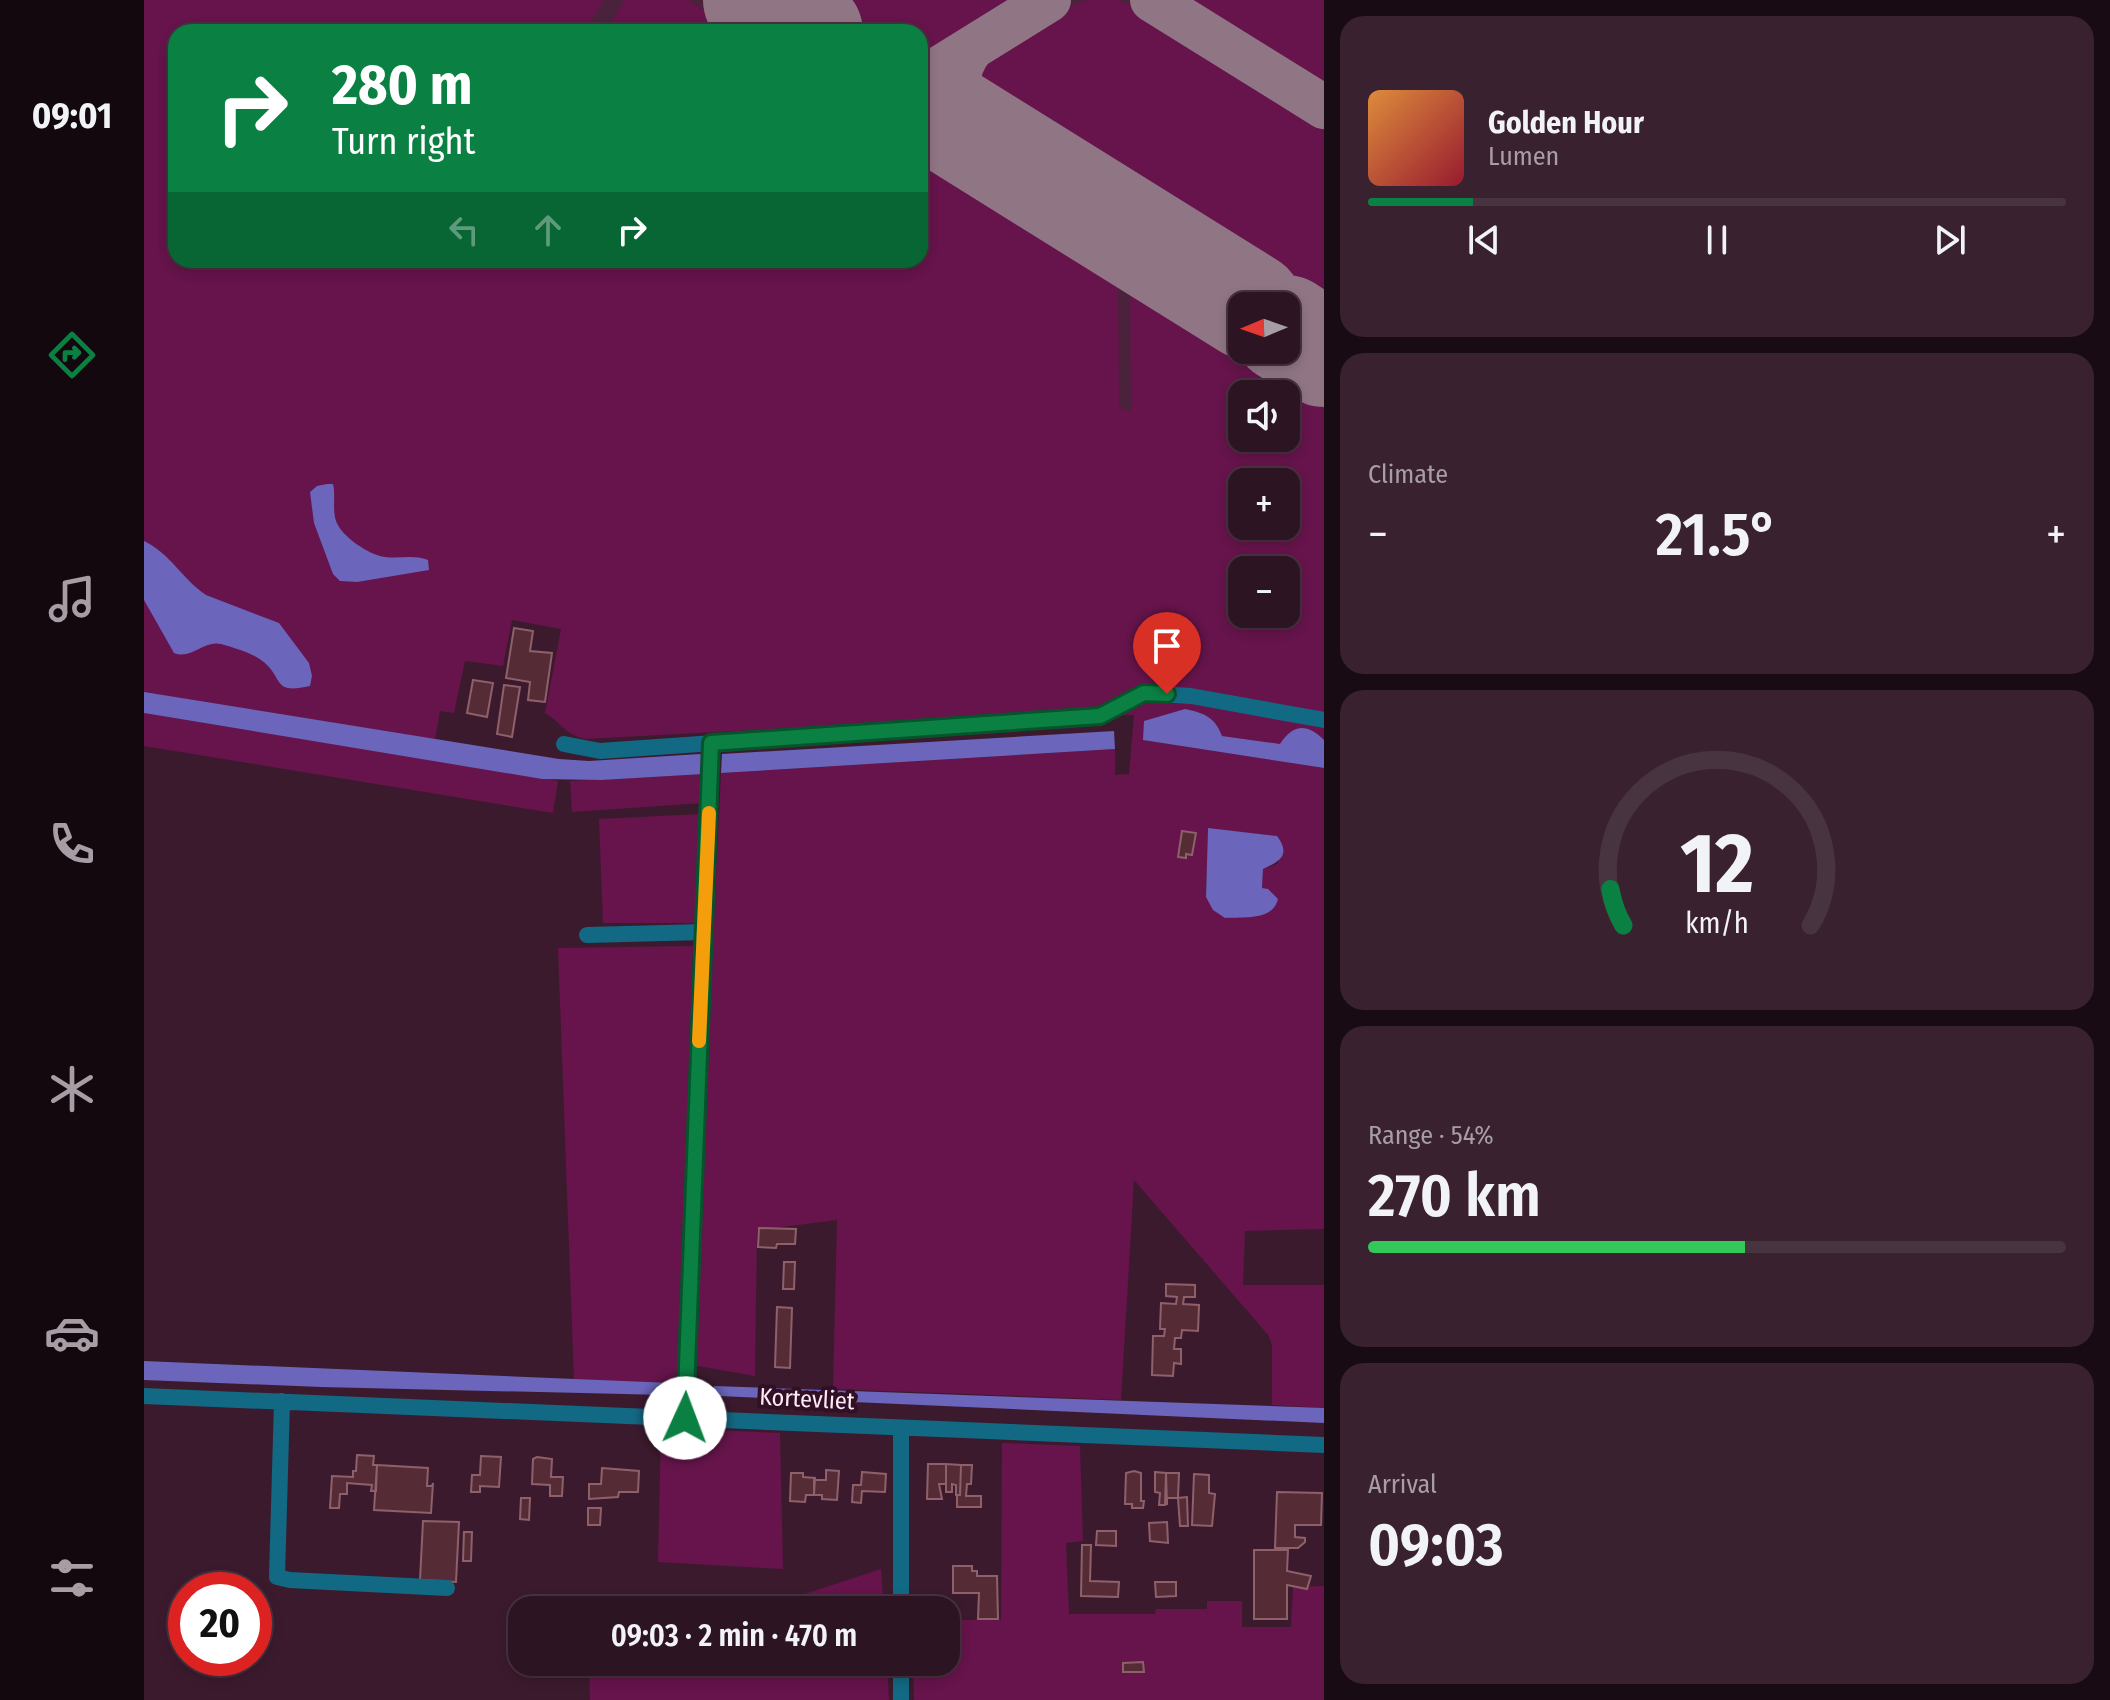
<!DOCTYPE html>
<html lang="en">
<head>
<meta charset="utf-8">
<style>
	:root { --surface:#2d1422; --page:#39212f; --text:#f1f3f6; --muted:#a79ea5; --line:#483340; --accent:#0b8043 }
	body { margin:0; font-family:"Fira Sans Condensed",sans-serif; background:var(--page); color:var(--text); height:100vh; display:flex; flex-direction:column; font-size:30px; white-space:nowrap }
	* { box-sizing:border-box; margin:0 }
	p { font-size:26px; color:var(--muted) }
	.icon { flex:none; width:44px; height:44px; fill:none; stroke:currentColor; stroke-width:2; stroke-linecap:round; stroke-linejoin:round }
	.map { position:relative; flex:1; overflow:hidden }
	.details { display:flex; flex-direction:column; gap:16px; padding:16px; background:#190b13; width:786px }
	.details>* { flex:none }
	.guide { position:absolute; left:24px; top:24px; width:760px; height:244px; border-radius:24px; box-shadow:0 4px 12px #0003,0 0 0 2px var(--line); background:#0b8043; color:#fff; overflow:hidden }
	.needle { width:52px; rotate:268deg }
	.tools { position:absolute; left:1084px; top:292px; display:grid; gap:16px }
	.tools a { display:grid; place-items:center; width:72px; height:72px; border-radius:16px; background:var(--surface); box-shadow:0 4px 12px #0003,0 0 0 2px var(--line); font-size:40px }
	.speed { position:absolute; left:24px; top:1572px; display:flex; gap:16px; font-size:40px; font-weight:700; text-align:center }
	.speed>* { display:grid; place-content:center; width:104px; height:104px; border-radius:50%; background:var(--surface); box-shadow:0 4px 12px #0003,0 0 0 2px var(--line); line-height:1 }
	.speed .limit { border:12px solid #d22; background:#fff; color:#111 }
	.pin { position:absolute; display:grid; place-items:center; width:68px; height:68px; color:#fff; margin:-82px -34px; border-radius:50% 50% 50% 0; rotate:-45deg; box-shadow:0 0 8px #0007 }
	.pin .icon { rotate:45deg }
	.me { position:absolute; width:88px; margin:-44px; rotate:2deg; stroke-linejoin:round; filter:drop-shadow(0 0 6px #0008) }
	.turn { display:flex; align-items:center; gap:28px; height:168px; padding:0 32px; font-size:36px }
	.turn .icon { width:104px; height:104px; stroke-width:2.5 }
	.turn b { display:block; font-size:56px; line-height:68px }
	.lanes { display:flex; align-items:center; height:76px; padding:0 32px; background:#0003; justify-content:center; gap:40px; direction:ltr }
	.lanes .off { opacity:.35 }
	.big { font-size:60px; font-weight:600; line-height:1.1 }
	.details .card { flex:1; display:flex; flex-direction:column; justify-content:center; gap:12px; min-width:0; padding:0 28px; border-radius:24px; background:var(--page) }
	.details .dial { align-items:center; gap:0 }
	.dial svg { height:208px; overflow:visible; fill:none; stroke:var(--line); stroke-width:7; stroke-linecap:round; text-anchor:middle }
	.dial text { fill:var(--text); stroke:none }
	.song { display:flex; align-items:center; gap:24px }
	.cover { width:96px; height:96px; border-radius:12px; background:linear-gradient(135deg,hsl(30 70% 55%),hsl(350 70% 35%)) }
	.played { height:8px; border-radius:4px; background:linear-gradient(90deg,var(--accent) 15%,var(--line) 15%) }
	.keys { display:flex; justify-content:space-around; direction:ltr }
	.heat { display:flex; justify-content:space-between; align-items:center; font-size:44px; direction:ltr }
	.charge { height:12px; border-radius:6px; background:linear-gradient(90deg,#34c759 54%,var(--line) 0) }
	.trip { position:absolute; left:364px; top:1596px; width:452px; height:80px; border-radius:24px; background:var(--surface); box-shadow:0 4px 12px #0003,0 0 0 2px var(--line); font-weight:600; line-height:80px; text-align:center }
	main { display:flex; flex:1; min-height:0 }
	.tab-bar { display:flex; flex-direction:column; width:144px; justify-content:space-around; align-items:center; background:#12080e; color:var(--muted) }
	.tab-bar .icon { width:56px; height:56px }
	.tab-bar .on { color:var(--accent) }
	.tab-bar b { font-size:36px; color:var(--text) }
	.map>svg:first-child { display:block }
</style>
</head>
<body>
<main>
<nav class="tab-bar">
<b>09:01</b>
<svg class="icon on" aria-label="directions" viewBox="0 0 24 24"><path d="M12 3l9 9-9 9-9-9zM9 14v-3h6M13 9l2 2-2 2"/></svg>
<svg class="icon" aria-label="music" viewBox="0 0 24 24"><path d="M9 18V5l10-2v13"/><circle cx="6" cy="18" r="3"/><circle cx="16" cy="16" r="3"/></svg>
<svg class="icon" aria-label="phone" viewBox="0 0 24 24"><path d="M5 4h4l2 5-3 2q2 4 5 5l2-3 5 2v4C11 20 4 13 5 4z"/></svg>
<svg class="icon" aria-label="climate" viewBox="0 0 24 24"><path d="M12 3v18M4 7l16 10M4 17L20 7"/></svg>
<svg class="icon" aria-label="car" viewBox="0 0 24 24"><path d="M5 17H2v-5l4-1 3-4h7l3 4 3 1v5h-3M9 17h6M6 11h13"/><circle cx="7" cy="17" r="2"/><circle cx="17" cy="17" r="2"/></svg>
<svg class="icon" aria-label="filters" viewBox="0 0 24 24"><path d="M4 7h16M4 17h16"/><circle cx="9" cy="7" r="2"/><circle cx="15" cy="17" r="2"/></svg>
</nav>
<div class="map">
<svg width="1180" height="1700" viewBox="0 0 1180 1700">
	<rect width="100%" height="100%" fill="#3c1a2e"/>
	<!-- built -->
	<path fill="#4b223b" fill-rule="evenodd" d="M0 0H1180V532L1142 482H1099L872 342 776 260V32H32ZM1098 306H1142V350H1098ZM1098 394H1142V438H1098Z"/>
	<!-- green -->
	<path fill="#66144b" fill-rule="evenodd" d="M0 0H460L440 32H32V260H776V145L974 269 975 406 987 412 986 277 1098 346V350H1105L1180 396V752L1078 736 1000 740 1180 768V1229L1101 1231 1099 1285H1180V1408L1128 1405V1346L1125 1336 990 1180 977 1400 689 1389 693 1220 613 1230 611 1376 548 1365 577 773 971 749V775L985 774 990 715 798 720 442 739C420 734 419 724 401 713L417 629 368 620 359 666 321 661 310 713 296 711 291 740 0 701ZM1098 394H1142V438H1098ZM1098 482H1142V526H1098ZM1098 570H1142V614H1098ZM1064 829 1133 836 1139 850 1133 864 1119 869 1118 888 1062 897Z
		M481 0H544L595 32H461Z
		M687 0H878C853 16 805 56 776 53V32H738Z
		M944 0H975L995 10 1180 125V305L871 114 840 89 836 76 843 58 854 48 914 11Z
		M1036 0H1180V90Z
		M0 713 414 781 409 813 0 746Z
		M560 774V803L428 812 426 781Z
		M557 814 555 923H459L455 819Z
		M549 946 538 1367 528 1383 430 1381 414 948Z
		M517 1428 636 1433 639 1569 514 1562Z
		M858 1443 936 1446 939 1541 922 1543 925 1614H1011L1012 1609H1063V1601H1098V1627H1147L1149 1587 1180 1586V1700H770L769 1662H802V1620H857Z
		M737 1569 740 1610H612Z
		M452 1662H743L745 1700H446L445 1664Z"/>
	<!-- water -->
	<path fill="#6b65bc" d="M183 484H189C192 496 188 508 192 521 197 536 225 555 241 557 256 559 269 554 284 560L285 570 213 582 196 581 189 574 170 523 166 492 173 486Z
		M0 541C26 553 39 580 62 595L135 623 165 663 168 676 166 686C126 695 141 677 117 660 106 652 90 648 77 644 59 640 48 660 30 653L0 600Z
		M0 692 415 759 445 761 556 754 560 757V774L457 780 398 779 0 713Z
		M1041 709C1060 713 1071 717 1078 736L1136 744C1149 724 1163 723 1180 740V768L999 740 1000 721Z
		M970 731 971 749 577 773 578 754Z
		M1064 828 1133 836C1148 856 1134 862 1119 869L1118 888 1124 889 1134 899C1129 921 1099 917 1081 918L1069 910 1062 897Z
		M0 1361 528 1383 522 1395 177 1387 0 1380Z
		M570 1386 1180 1408V1423L575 1396 566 1394Z"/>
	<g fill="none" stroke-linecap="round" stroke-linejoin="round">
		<!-- taxiway -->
		<path stroke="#907585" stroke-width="44" d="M1008 0 1180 107
			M829 47C803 78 814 116 841 141
			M776 77 789 72 905 0"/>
		<!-- runway -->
		<path stroke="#907585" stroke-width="108" d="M613 0 665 32
			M776 101 1105 306
			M1142 329 1180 353"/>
	</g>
	<!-- building -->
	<path fill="#552c36" stroke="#8e606a" stroke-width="2" d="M370 628 389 631 386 651 408 653 401 702 384 700 386 682 362 678Z
		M329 680 349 683 343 717 323 713Z
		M360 685 376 687 368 737 353 734Z
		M1038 831 1052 833 1048 855 1042 854V858L1034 857Z
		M615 1228 652 1229 651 1244H633L632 1248 614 1247Z
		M640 1262H651L650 1289H639Z
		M1022 1284 1051 1285V1297H1040L1039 1304 1055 1305 1054 1331 1038 1330 1037 1338H1031L1030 1349H1037V1364L1030 1363 1029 1376 1008 1375 1009 1336H1020L1021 1329H1016L1017 1303 1032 1304 1033 1297 1022 1296Z
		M633 1307 648 1308 646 1368 631 1367Z
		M213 1455 230 1456 229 1465H233L232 1491H227L228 1485 203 1483V1494H196L195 1508H186L188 1476 209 1477V1471H212Z
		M337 1456 357 1457 355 1487 336 1486V1492H327L328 1475H336Z
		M393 1457 408 1459 407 1477H419L418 1496H406V1485L388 1484 389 1459Z
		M784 1464H802V1484H795L798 1499H783Z
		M802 1464 817 1465 816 1495H812V1485L808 1484V1492H802Z
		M233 1465 284 1468 283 1486H288L289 1483 287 1513 230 1510Z
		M817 1465H828L827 1484H823L822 1496H837V1507H813V1495H816Z
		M458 1468 495 1471 494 1492H475L474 1497 445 1499V1484H457Z
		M682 1470 695 1471 693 1500 678 1499V1495H670V1480H682Z
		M990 1471 997 1473V1501H1000L999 1508H988V1504H981L982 1473Z
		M718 1472 742 1474 741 1492 718 1491 717 1503 708 1502 709 1485H717Z
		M1011 1472 1022 1473 1021 1505H1015L1016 1493 1011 1492Z
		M647 1473H659V1477L671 1478 670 1495H662L661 1502 646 1501Z
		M1022 1473H1035L1034 1498H1023V1505Z
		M1050 1474 1065 1475V1493L1071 1494 1068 1526 1048 1525Z
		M1133 1492 1178 1493 1177 1525H1151V1537L1161 1538V1542L1154 1548H1131Z
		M1043 1497 1044 1526H1036L1034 1498Z
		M377 1498H386L385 1520 376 1519Z
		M444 1508H457L456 1525H444Z
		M279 1521 315 1522 312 1582 276 1580Z
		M1023 1522 1024 1543 1006 1541 1005 1523Z
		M953 1531H972V1546L952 1545Z
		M320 1532H328L327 1561H319Z
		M938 1545H947L946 1581 975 1582 974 1597 937 1596Z
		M1110 1550H1144L1143 1571 1167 1576 1163 1589 1143 1585V1619H1110Z
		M809 1566H828V1571H833V1576H853L854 1619H834L835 1593H809Z
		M1011 1582H1032V1596L1012 1597Z
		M999 1662 1000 1672H979V1663Z"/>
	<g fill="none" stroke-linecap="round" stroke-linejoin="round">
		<!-- minor -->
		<path stroke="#126984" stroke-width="16" d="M420 744 456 751 956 716 1000 693 1047 696 1180 720
			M559 932 567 743
			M443 935 559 932 541 1418
			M0 1396 1180 1445
			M138 1401 133 1577 146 1580 303 1588
			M757 1428V1610
			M757 1662V1700"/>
	</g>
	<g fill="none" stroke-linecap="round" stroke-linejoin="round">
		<defs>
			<path id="route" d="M541 1418 567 743 956 716 1000 693 1023 694"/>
		</defs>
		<!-- route casing -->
		<use href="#route" stroke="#07532c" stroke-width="20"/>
		<!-- route -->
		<use href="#route" stroke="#0b8043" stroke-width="14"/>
		<!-- slow -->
		<path stroke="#f59e0b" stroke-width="14" d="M555 1041 565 813"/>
	</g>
	<g text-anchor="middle" stroke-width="8" stroke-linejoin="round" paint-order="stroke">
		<!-- street labels -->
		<g font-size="24" fill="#feebf5" stroke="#311025">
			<text transform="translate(663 1399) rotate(3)" y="8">Kortevliet</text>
		</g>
	</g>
</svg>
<div class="tools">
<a><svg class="needle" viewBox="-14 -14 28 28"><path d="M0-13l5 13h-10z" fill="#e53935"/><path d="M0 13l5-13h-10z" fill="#a79ea5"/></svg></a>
<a><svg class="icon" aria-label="sound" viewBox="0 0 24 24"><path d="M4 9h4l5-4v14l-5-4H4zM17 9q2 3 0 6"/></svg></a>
<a>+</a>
<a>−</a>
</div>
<div class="speed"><div class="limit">20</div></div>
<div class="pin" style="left:1023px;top:694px;background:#d93025"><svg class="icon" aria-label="arrive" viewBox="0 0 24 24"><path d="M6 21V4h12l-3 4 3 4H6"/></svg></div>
<svg class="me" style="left:541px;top:1418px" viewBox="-20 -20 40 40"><circle r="19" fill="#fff"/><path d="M0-13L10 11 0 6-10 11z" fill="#0b8043"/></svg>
<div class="trip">09:03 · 2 min · 470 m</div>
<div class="guide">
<div class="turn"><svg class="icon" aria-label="right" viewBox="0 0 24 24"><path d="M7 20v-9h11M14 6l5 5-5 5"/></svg><div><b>280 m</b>Turn right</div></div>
<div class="lanes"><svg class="icon off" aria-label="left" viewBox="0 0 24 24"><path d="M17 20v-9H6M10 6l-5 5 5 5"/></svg><svg class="icon off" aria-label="ahead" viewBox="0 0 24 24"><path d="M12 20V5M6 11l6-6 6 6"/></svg><svg class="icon" aria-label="right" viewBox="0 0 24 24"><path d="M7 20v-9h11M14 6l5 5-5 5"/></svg></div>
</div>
</div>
<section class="details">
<div class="card">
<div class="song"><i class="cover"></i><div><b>Golden Hour</b><p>Lumen</p></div></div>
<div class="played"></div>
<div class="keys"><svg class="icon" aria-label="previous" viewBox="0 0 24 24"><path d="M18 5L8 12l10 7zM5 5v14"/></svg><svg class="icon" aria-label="pause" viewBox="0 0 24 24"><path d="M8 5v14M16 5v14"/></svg><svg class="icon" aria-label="next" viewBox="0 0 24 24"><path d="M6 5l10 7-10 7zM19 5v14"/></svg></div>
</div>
<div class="card"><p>Climate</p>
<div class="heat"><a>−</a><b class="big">21.5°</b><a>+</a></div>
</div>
<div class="card dial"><svg viewBox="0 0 100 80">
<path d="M14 69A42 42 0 1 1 86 69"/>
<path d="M14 69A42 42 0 0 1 9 55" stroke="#0b8043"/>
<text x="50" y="56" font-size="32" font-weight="700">12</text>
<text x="50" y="72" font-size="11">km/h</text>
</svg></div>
<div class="card"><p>Range · 54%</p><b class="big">270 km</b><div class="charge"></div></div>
<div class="card"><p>Arrival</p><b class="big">09:03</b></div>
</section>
</main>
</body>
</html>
